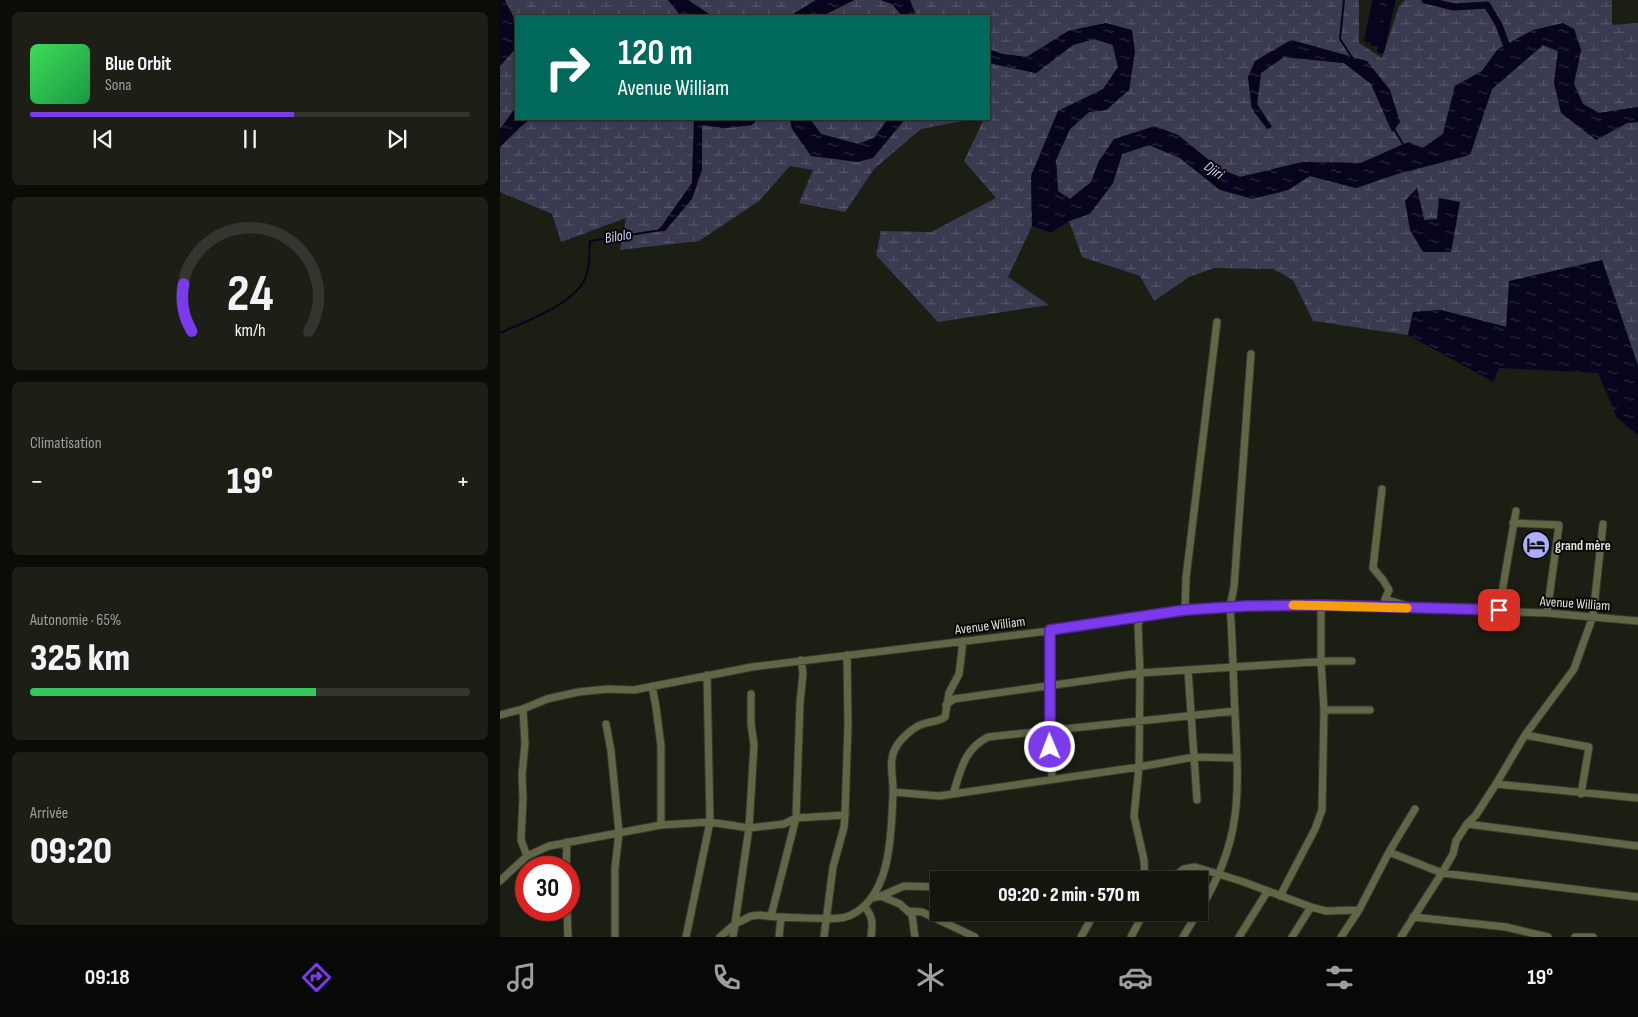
<!DOCTYPE html>
<html lang="fr">
<head>
<meta charset="utf-8">
<style>
	:root { --surface:#14160e; --page:#1d1f17; --text:#f1f3f6; --muted:#9d9f9e; --line:#33352e; --accent:#7c3aed }
	body { margin:0; font-family:"Sofia Sans Condensed",sans-serif; background:var(--page); color:var(--text); height:100vh; display:flex; flex-direction:column; font-size:19px; white-space:nowrap }
	* { box-sizing:border-box; margin:0 }
	p { font-size:16px; color:var(--muted) }
	.icon { flex:none; width:28px; height:28px; fill:none; stroke:currentColor; stroke-width:2; stroke-linecap:round; stroke-linejoin:round }
	.map { position:relative; flex:1; overflow:hidden }
	.panel { display:flex; flex-direction:column; gap:12px; padding:12px; background:#0b0c08; width:500px }
	.panel>* { flex:none }
	.banner { position:absolute; left:15px; top:15px; width:475px; height:105px; border-radius:0px; box-shadow:0 1px 4px #0004,0 0 0 1px var(--line); background:#00695c; color:#fff; overflow:hidden }
	.speed { position:absolute; left:15px; top:856px; display:flex; gap:10px; font-size:25px; font-weight:700; text-align:center }
	.speed>* { display:grid; place-content:center; width:65px; height:65px; border-radius:50%; background:var(--surface); box-shadow:0 1px 4px #0004,0 0 0 1px var(--line); line-height:1 }
	.speed .limit { border:8px solid #d22; background:#fff; color:#111 }
	.pin { position:absolute; display:grid; place-items:center; width:42px; height:42px; color:#fff; margin:-21px; border-radius:10px; box-shadow:0 2px 8px #0006 }
	.me { position:absolute; width:55px; margin:-28px; rotate:359deg; stroke-linejoin:round; filter:drop-shadow(0 0 4px #0008) }
	.turn { display:flex; align-items:center; gap:18px; height:105px; padding:0 20px; font-size:22px }
	.turn .icon { width:65px; height:65px; stroke-width:2.5 }
	.turn b { display:block; font-size:35px; line-height:42px }
	.big { font-size:38px; font-weight:800; line-height:1.1 }
	.panel .widget { flex:1; display:flex; flex-direction:column; justify-content:center; gap:8px; min-width:0; padding:0 18px; border-radius:8px; background:var(--page) }
	.panel .dial { align-items:center; gap:0 }
	.dial svg { height:130px; overflow:visible; fill:none; stroke:var(--line); stroke-width:7; stroke-linecap:round; text-anchor:middle }
	.dial text { fill:var(--text); stroke:none }
	.song { display:flex; align-items:center; gap:15px }
	.cover { width:60px; height:60px; border-radius:8px; background:linear-gradient(135deg,hsl(130 70% 55%),hsl(140 70% 35%)) }
	.played { height:5px; border-radius:2px; background:linear-gradient(90deg,var(--accent) 60%,var(--line) 60%) }
	.keys { display:flex; justify-content:space-around; direction:ltr }
	.heat { display:flex; justify-content:space-between; align-items:center; font-size:28px; direction:ltr }
	.charge { height:8px; border-radius:4px; background:linear-gradient(90deg,#34c759 65%,var(--line) 0) }
	.trip { position:absolute; left:430px; top:871px; width:278px; height:50px; border-radius:0px; background:var(--surface); box-shadow:0 1px 4px #0004,0 0 0 1px var(--line); font-weight:800; line-height:50px; text-align:center }
	.dock { display:flex; height:80px; justify-content:space-around; align-items:center; background:#080906; color:var(--muted) }
	.dock .icon { width:35px; height:35px }
	.dock .current { color:var(--accent) }
	.dock b { font-size:22px; color:var(--text) }
	main { display:flex; flex:1; min-height:0 }
	.map>svg:first-child { display:block }
</style>
</head>
<body>
<main>
<section class="panel">
<div class="widget">
<div class="song"><i class="cover"></i><div><b>Blue Orbit</b><p>Sona</p></div></div>
<div class="played"></div>
<div class="keys"><svg class="icon" aria-label="previous" viewBox="0 0 24 24"><path d="M18 5L8 12l10 7zM5 5v14"/></svg><svg class="icon" aria-label="pause" viewBox="0 0 24 24"><path d="M8 5v14M16 5v14"/></svg><svg class="icon" aria-label="next" viewBox="0 0 24 24"><path d="M6 5l10 7-10 7zM19 5v14"/></svg></div>
</div>
<div class="widget dial"><svg viewBox="0 0 100 80">
<path d="M14 69A42 42 0 1 1 86 69"/>
<path d="M14 69A42 42 0 0 1 9 40" stroke="#7c3aed"/>
<text x="50" y="56" font-size="32" font-weight="700">24</text>
<text x="50" y="72" font-size="11">km/h</text>
</svg></div>
<div class="widget"><p>Climatisation</p>
<div class="heat"><a>−</a><b class="big">19°</b><a>+</a></div>
</div>
<div class="widget"><p>Autonomie · 65%</p><b class="big">325 km</b><div class="charge"></div></div>
<div class="widget"><p>Arrivée</p><b class="big">09:20</b></div>
</section>
<div class="map">
<svg width="1138" height="937" viewBox="0 0 1138 937">
	<defs>
		<pattern id="wetland-marsh" width="20" height="14" patternUnits="userSpaceOnUse" patternTransform="scale(1.25)"><rect width="20" height="14" fill="#3a3a51"/><path d="M1 5h8M5 5V1M11 12h8M15 12V8" fill="none" stroke="#565669"/></pattern>
		<pattern id="water-ripples" width="26" height="14" patternUnits="userSpaceOnUse" patternTransform="scale(1.25)"><rect width="26" height="14" fill="#07051e"/><path d="M2 4q2-2 4 0t4 0M15 11q2-2 4 0t4 0" fill="none" stroke="#2b293e"/></pattern>
	</defs>
	<rect width="100%" height="100%" fill="#1b1e13"/>
	<!-- wetland -->
	<path fill="url(#wetland-marsh)" fill-rule="evenodd" d="M5 0H168L181 16H16V107L0 129V66L16 48 13 16Z
		M188 0H316L290 16H212Z
		M354 0H381L392 4 402 16H322Z
		M410 0H859V43L882 58 899 6 905 0H1112V25L1138 23V107L1099 113 1083 104 1074 84 1081 50 1074 29 998 49 982 71 955 86 943 134 923 148 908 143 861 163 803 162 740 177 720 169 678 135 599 161 591 182 570 199 558 191 556 160 570 129 589 112 606 110 629 90 606 23 568 31 526 57 502 54 489 49V16H416ZM791 40 867 61 900 122 893 132 871 84 844 63 784 57 761 73 757 104 772 127 752 109 748 77Z
		M594 39 612 44 618 67 604 89 558 111 531 176 532 226 508 277 549 305 438 322 376 255 381 231 431 232 496 198 464 161 484 119H489V63L536 73 573 45Z
		M1043 45 1058 51 1054 83 1096 140 1127 123 1138 122V366L1102 260 1007 327 941 310 913 312 908 335 813 321 793 280 773 269 715 268 689 277 654 301 640 276 582 257 569 221 590 214 613 183 622 154 649 145 680 158 720 190H788L810 176 856 188 897 174 970 155 992 89ZM917 188 924 220 937 219 910 230Z
		M30 119H194L192 183 161 227 155 231H165L202 170V125L225 128 252 125 257 119H290L292 129 373 158 405 119H474L421 129 374 169 345 212 299 203 313 170 290 166 259 201 199 241 120 250 126 218 61 242 52 214 0 192V147L18 129Z
		M310 119H388L374 138 358 144 321 134Z"/>
	<!-- water -->
	<path fill="url(#water-ripples)" d="M0 0H5L13 16 16 48 0 66Z
		M168 0H188L212 16H181Z
		M316 0H354L322 16H290Z
		M381 0H410L416 16H402L392 4Z
		M878 0H889L879 47 870 45Z
		M606 23 632 30 635 52 629 90 606 110 589 112 570 129 556 160 558 191 570 199 591 182 599 161 614 139 655 126 678 135 720 169 740 177 803 162 861 163 908 142 923 148 943 134 955 86 982 71 998 49 1033 30 1063 23 1074 29 1081 50 1074 84 1083 104 1099 113 1138 107V122L1127 123 1096 140 1061 113 1054 83 1058 51 1043 45 992 89 970 155 897 174 856 188 810 176 788 190 753 199 720 190 680 158 649 145 622 154 613 183 589 214 569 221 551 233 532 226 531 176 558 111 603 89 618 67 613 45 594 39 573 45 536 73 489 63V49L502 54 527 57 568 31Z
		M791 40 867 61 890 90 900 122 892 132 871 84 844 63 784 57 761 73 757 104 772 127 767 129 752 109 748 77 755 61Z
		M16 107V119H30L18 129 0 147V129Z
		M194 119H257L252 125 225 128 202 125V170L192 199 165 231 154 232 161 227 192 183Z
		M290 119H310L321 134 358 144 374 138 388 119H405L373 158 358 162 311 156 292 129Z
		M917 188 924 220 937 219 939 198 960 202 951 252H923L910 230 905 201Z
		M1102 260 1138 366V435L1117 418 1098 373 999 368 993 382 908 335 913 312 941 310 1006 327 1009 281Z"/>
	<g fill="none" stroke-linecap="round" stroke-linejoin="round">
		<!-- stream -->
		<path stroke="#07051e" stroke-width="2" d="M844 0 840 39 853 59
			M894 129 904 146
			M0 333C26 321 67 307 83 283 90 271 89 254 90 241L155 231"/>
		<!-- canal -->
		<path stroke="#07051e" stroke-width="7" d="M925 0 954 7 987 5 999 25 1009 52
			M868 39 876 0
			M881 50 892 0"/>
		<defs>
			<path id="street" d="M882 489 873 568 883 580 889 590 885 599 908 606
				M1013 523 1059 525 1047 613
				M685 610 686 578 717 322
				M999 610 1016 511
				M641 617 638 625 640 673 639 767 634 816 644 860 645 880
				M550 630V730L552 779
				M688 670 697 800
				M152 686 156 707 161 746V825
				M446 705 454 699 640 673 829 661H852
				M23 709 25 743 22 775 23 798 21 840 27 856
				M824 710H870
				M0 715 23 709 47 699 78 692 108 689 134 690 252 667 565 629 685 610 746 606 821 605 1047 613 1138 621
				M106 724 111 751 119 833 115 868V937
				M1025 735 1089 747 1081 794
				M996 784 1138 798
				M393 792 439 796 639 767 694 757 737 758
				M453 794C461 770 464 749 488 737L735 711
				M967 824 1138 846
				M889 852 942 873 1138 897
				M66 868 67 842
				M669 880 684 869 695 867 741 881 811 907 826 911 859 910
				M0 881 27 856 49 846 161 825 210 822 249 828 284 824 296 818 345 815
				M381 896 404 886 439 887
				M780 896 815 829 822 810 824 710 821 662V605
				M372 898 381 896 400 904 412 915 415 937
				M364 906C373 916 373 924 371 937
				M67 910 68 937
				M408 911 422 912 475 937
				M699 911C743 840 739 793 735 713 733 678 733 643 730 607L734 587 751 354
				M271 916 296 818 300 703 303 673 301 660
				M913 917 1006 927 1048 937
				M186 937 210 822 207 675
				M220 937 235 924 251 916 260 915C274 918 291 917 306 918 320 918 338 921 351 915 392 895 391 833 393 794 394 780 388 762 395 749 400 739 413 727 423 724 431 721 438 722 445 717L449 693 459 674 463 641
				M233 937 249 828 254 745 251 724V694
				M279 937 281 917
				M324 937 333 867 344 827 345 815 348 724 347 655
				M581 937 595 912
				M631 937 644 912
				M683 937 698 912
				M739 937 767 892
				M792 937 811 907
				M841 937 859 910 889 852 915 809
				M901 937 942 873 953 854 956 841 967 824 976 815 996 784 1025 735 1074 669 1093 616 1103 524
				M1075 937H1093"/>
		</defs>
		<!-- street casing -->
		<use href="#street" stroke="#37392f" stroke-width="9"/>
		<!-- street -->
		<use href="#street" stroke="#616746" stroke-width="7"/>
	</g>
	<g fill="none" stroke-linecap="round" stroke-linejoin="round">
		<defs>
			<path id="route" d="M550 747V630L685 610 746 606 821 605 999 610"/>
		</defs>
		<!-- route casing -->
		<use href="#route" stroke="#51269a" stroke-width="12"/>
		<!-- route -->
		<use href="#route" stroke="#7c3aed" stroke-width="9"/>
		<!-- slow -->
		<path stroke="#f59e0b" stroke-width="9" d="M793 605 907 608"/>
	</g>
	<!-- icons -->
	<defs>
		<symbol id="hotel-disc" viewBox="-11 -11 22 22"><circle r="9.5" fill="#adaffb" stroke="#060704"/><path d="M-6-4.5h1.5V1H6V5H4.5V3h-9V5H-6ZM-4 0a1.8 1.8 0 1 1 3.6 0ZM.5 0V-2.5h3Q6-2.5 6 0Z" fill="#111"/></symbol>
	</defs>
	<g fill-rule="evenodd">
		<use href="#hotel-disc" x="1020" y="529" width="32" height="32"/>
	</g>
	<g text-anchor="middle" stroke-width="4" stroke-linejoin="round" paint-order="stroke">
		<!-- poi labels -->
		<g font-size="14" font-weight="bold" fill="#e0e2da" stroke="#060704" text-anchor="start">
			<text x="1055" y="550">grand mère</text>
		</g>
		<!-- street labels -->
		<g font-size="14" fill="#e0e2da" stroke="#060704">
			<text transform="translate(1075 603) rotate(4)" y="5">Avenue William</text>
			<text transform="translate(490 625) rotate(-7)" y="5">Avenue William</text>
		</g>
		<!-- water labels -->
		<g font-size="15" font-style="italic" fill="#cdd0ff" stroke="#060704">
			<text transform="translate(714 170) rotate(35)" y="5">Djiri</text>
			<text transform="translate(118 236) rotate(-9)" y="5">Bilolo</text>
		</g>
	</g>
</svg>
<div class="speed"><div class="limit">30</div></div>
<div class="pin" style="left:999px;top:610px;background:#d93025"><svg class="icon" aria-label="arrive" viewBox="0 0 24 24"><path d="M6 21V4h12l-3 4 3 4H6"/></svg></div>
<svg class="me" style="left:550px;top:747px" viewBox="-20 -20 40 40"><circle r="17" fill="#7c3aed" stroke="#fff" stroke-width="3"/><path d="M0-11L8 9 0 5-8 9z" fill="#fff"/></svg>
<div class="trip">09:20 · 2 min · 570 m</div>
<div class="banner">
<div class="turn"><svg class="icon" aria-label="right" viewBox="0 0 24 24"><path d="M7 20v-9h11M14 6l5 5-5 5"/></svg><div><b>120 m</b>Avenue William</div></div>
</div>
</div>
</main>
<nav class="dock">
<b>09:18</b>
<svg class="icon current" aria-label="directions" viewBox="0 0 24 24"><path d="M12 3l9 9-9 9-9-9zM9 14v-3h6M13 9l2 2-2 2"/></svg>
<svg class="icon" aria-label="music" viewBox="0 0 24 24"><path d="M9 18V5l10-2v13"/><circle cx="6" cy="18" r="3"/><circle cx="16" cy="16" r="3"/></svg>
<svg class="icon" aria-label="phone" viewBox="0 0 24 24"><path d="M5 4h4l2 5-3 2q2 4 5 5l2-3 5 2v4C11 20 4 13 5 4z"/></svg>
<svg class="icon" aria-label="climate" viewBox="0 0 24 24"><path d="M12 3v18M4 7l16 10M4 17L20 7"/></svg>
<svg class="icon" aria-label="car" viewBox="0 0 24 24"><path d="M5 17H2v-5l4-1 3-4h7l3 4 3 1v5h-3M9 17h6M6 11h13"/><circle cx="7" cy="17" r="2"/><circle cx="17" cy="17" r="2"/></svg>
<svg class="icon" aria-label="filters" viewBox="0 0 24 24"><path d="M4 7h16M4 17h16"/><circle cx="9" cy="7" r="2"/><circle cx="15" cy="17" r="2"/></svg>
<b>19°</b>
</nav>
</body>
</html>
